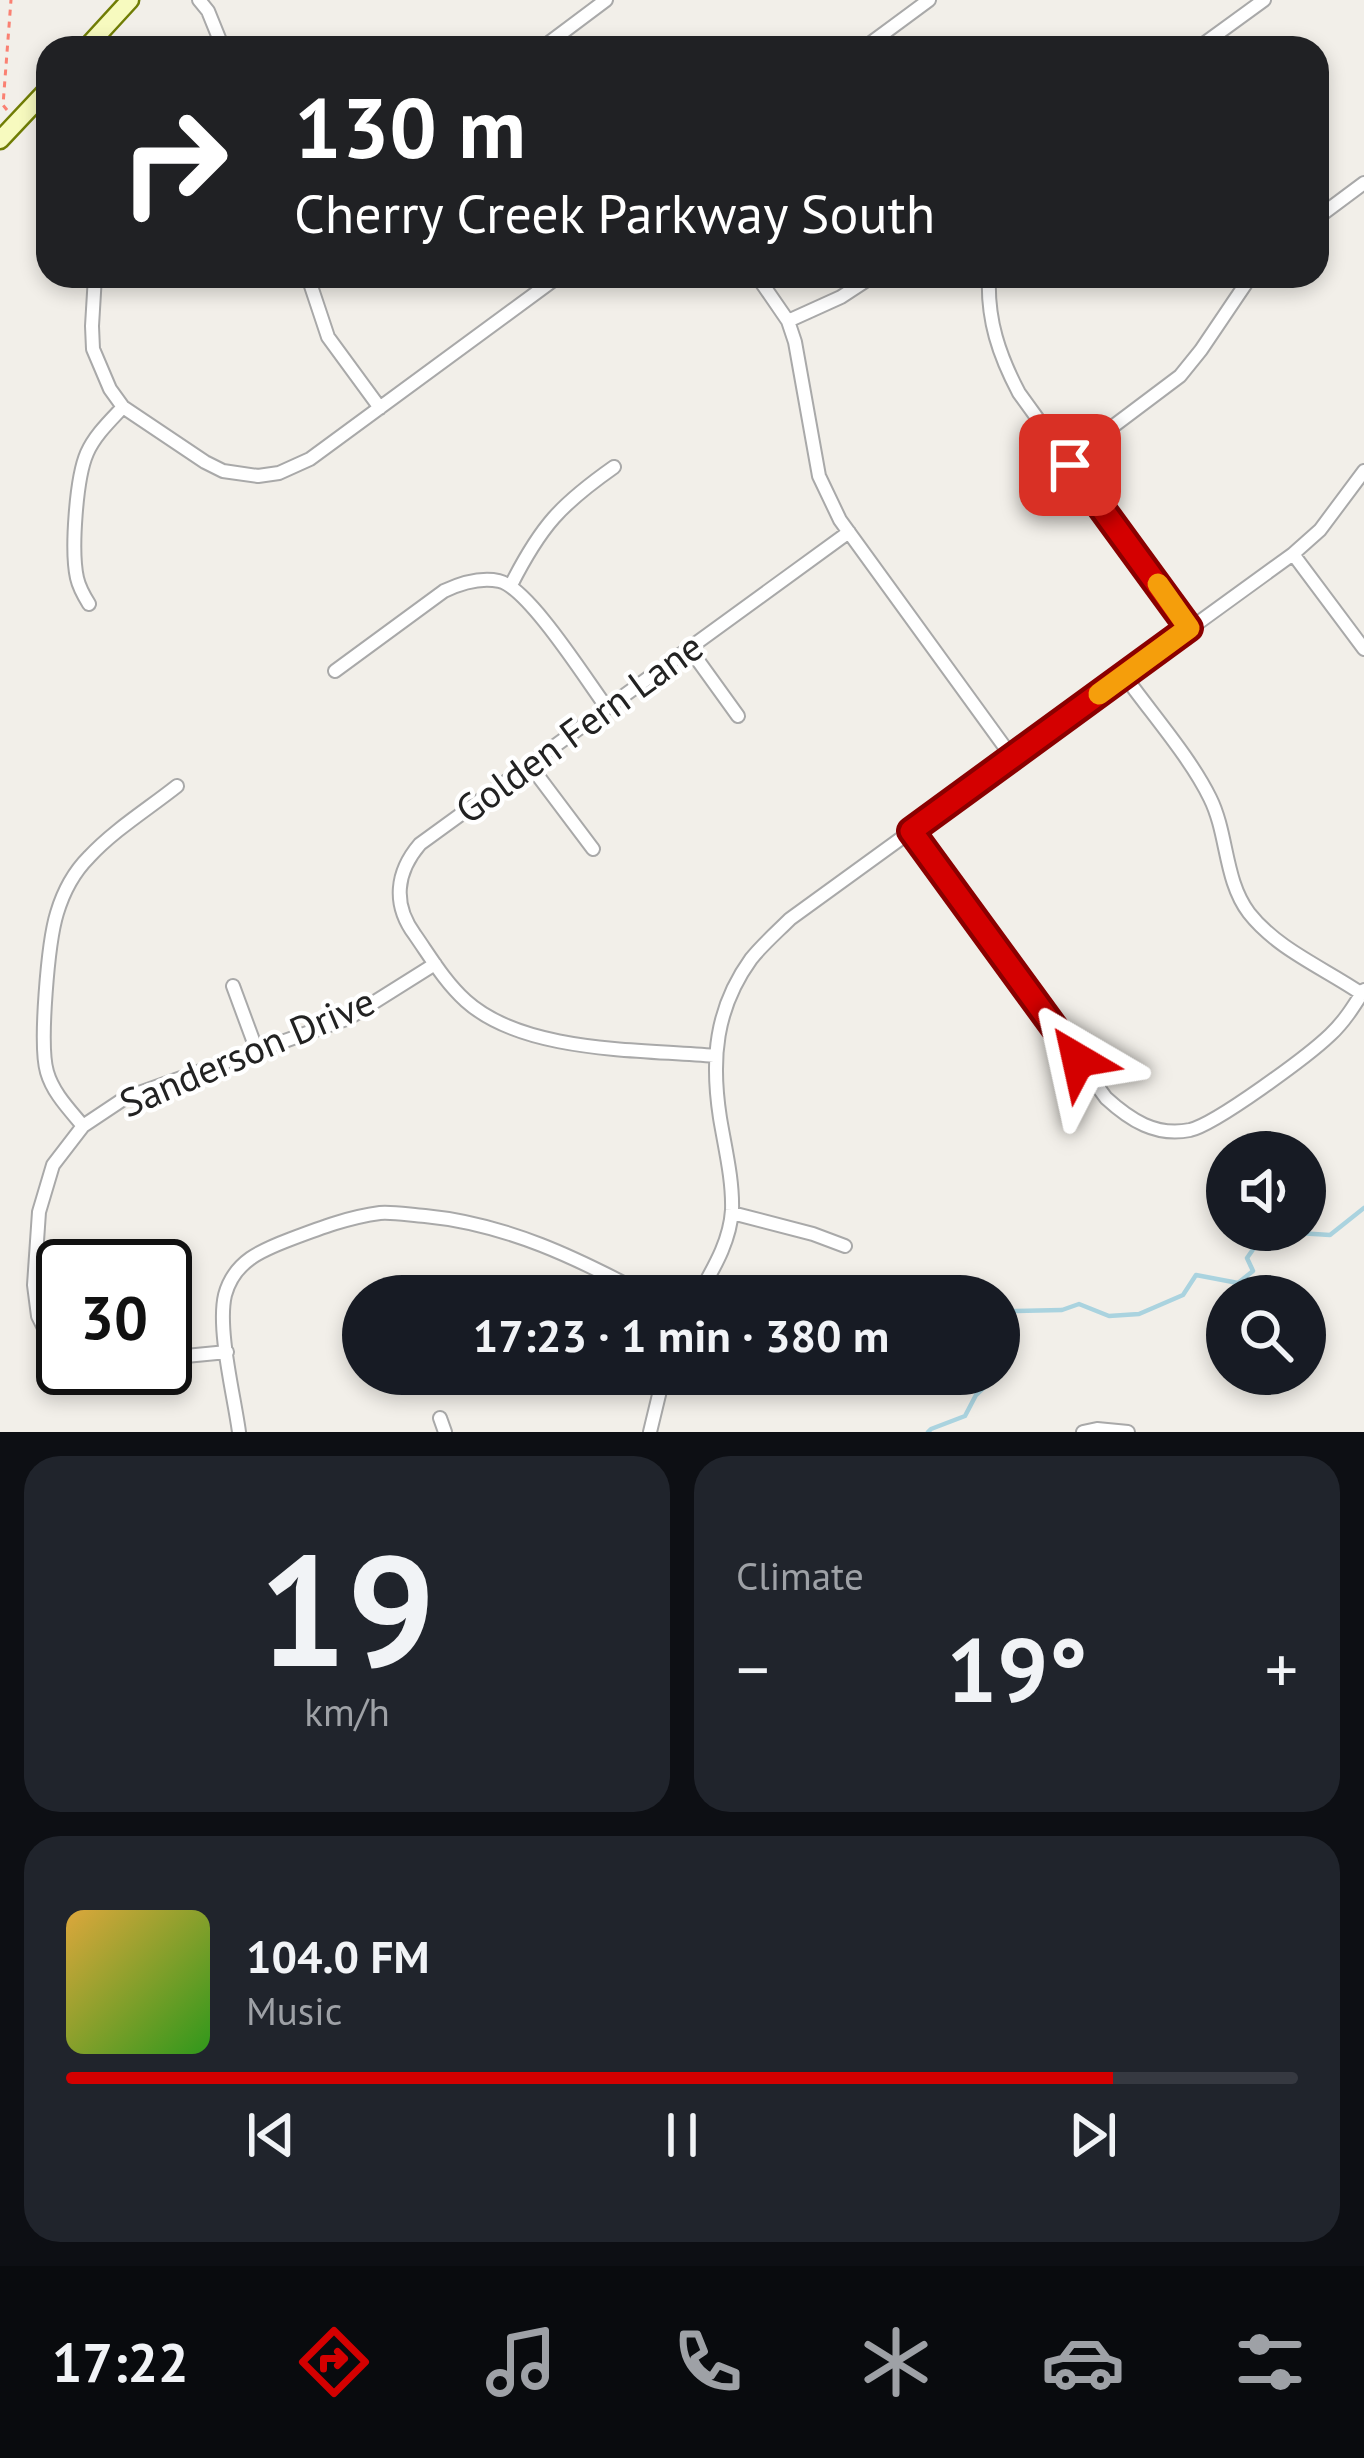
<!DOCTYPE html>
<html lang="en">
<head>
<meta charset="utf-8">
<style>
	:root { --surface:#171b24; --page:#20242c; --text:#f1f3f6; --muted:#9ea1a6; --line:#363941; --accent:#d40000 }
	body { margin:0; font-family:"PT Sans",sans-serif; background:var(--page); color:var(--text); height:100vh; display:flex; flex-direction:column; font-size:45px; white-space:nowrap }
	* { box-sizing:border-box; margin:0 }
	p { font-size:39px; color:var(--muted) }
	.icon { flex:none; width:66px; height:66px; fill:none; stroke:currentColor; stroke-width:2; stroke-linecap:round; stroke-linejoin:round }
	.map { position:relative; height:1432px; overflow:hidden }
	.drawer { display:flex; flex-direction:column; gap:24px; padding:24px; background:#0d0f14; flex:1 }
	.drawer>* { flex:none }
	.top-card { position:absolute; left:36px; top:36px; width:1293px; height:252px; border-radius:36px; box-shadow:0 6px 18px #0003; background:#202124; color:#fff; overflow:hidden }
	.tools { position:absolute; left:1206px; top:1131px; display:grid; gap:24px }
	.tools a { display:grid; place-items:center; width:120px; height:120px; border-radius:50%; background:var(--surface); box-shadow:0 6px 18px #0003; font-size:60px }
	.speed { position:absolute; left:36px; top:1239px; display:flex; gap:24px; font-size:60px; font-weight:700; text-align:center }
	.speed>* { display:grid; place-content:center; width:156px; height:156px; border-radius:50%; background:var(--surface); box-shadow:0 6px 18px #0003; line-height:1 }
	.speed .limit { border:6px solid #111; border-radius:18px; background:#fff; color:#111 }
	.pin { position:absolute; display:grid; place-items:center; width:102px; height:102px; color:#fff; margin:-51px; border-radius:24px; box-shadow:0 6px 18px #0006 }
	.me { position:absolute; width:132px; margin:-66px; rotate:324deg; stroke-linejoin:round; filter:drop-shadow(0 0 9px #0008) }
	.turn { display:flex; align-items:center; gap:42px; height:252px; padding:0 60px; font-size:54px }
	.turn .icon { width:156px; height:156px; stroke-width:2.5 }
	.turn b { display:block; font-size:84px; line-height:102px }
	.big { font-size:90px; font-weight:700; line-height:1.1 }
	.drawer .widget { flex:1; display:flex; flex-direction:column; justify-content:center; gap:18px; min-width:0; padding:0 42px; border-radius:36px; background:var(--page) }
	.drawer .dial { align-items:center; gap:0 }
	.dial b { font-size:156px; line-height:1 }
	.song { display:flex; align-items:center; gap:36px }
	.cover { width:144px; height:144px; border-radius:18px; background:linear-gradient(135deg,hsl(40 70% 55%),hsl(110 70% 35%)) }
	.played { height:12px; border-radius:6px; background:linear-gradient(90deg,var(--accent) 85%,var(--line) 85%) }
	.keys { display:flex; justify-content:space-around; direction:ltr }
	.heat { display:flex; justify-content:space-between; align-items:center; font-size:66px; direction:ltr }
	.drawer .tiles { flex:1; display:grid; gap:24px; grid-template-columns:1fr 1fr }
	.widget:last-child { grid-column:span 2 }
	.trip { position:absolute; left:342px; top:1275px; width:678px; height:120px; border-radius:60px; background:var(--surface); box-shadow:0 6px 18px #0003; font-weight:700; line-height:120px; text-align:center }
	.tabs { display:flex; height:192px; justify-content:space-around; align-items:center; background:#090b0e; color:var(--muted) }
	.tabs .icon { width:84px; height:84px }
	.tabs .active { color:var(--accent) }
	.tabs b { font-size:54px; color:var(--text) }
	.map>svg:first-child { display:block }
</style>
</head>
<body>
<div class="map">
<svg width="1364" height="1432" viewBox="0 0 1364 1432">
	<rect width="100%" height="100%" fill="#f2efe9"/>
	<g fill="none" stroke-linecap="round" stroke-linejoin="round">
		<!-- stream -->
		<path stroke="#aad3df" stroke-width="4.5" d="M999 1370 1004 1353 1000 1325 1013 1311 1062 1310 1079 1304 1109 1316 1139 1314 1183 1295 1196 1275 1238 1283 1253 1271 1247 1258 1266 1231 1330 1235 1364 1208
			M928 1432 931 1429 965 1416 976 1395 998 1374"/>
		<defs>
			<path id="minor" d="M199 0 208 11 223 48
				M542 48 606 0
				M864 48 929 0
				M1198 48 1264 0
				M1317 218 1364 183
				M95 276 92 326 93 349 110 389 123 407 205 462 223 471 258 476 279 473 310 459 559 276
				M757 276 788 321 795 342 819 476 840 520 1012 757
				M989 276C987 320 999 355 1019 393L1189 628
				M309 280 328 337 380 408
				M788 321 841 297 873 276
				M1067 461 1180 376 1201 350 1251 276
				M1293 554 1364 649
				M511 585C541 526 560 505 614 467
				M89 604C84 596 79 587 77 578 71 551 76 478 87 453 95 435 110 421 123 407
				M689 648 738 716
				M335 671 444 591C461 583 480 577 499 581 528 587 587 681 607 708
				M1124 675C1151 713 1190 757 1210 798 1228 834 1224 880 1249 913 1277 949 1324 968 1362 994
				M529 764 593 849
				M911 831 1106 1098C1130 1120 1156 1137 1190 1130 1216 1124 1308 1056 1330 1035 1344 1022 1354 1006 1364 990
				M233 986 257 1051
				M714 1056C638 1049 524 1053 466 1001 445 982 431 958 415 935 392 904 396 872 420 844L849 532
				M83 1126C69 1109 53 1093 47 1072 39 1045 48 942 57 913 63 893 74 872 89 857 114 830 148 809 177 786
				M732 1213 813 1234 845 1246
				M698 1296C713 1269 730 1242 732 1210 733 1180 725 1148 720 1118 711 1060 715 1009 751 959 762 945 777 932 790 919L1293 554 1320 530 1364 471
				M63 1349 45 1330 38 1316 34 1285 39 1212 53 1165 83 1126 125 1098 349 1018 435 964
				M165 1358 227 1352
				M440 1418 445 1432
				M239 1432C234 1395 217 1329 225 1295 234 1261 262 1250 291 1239 320 1228 349 1217 380 1213 394 1212 410 1215 425 1216 507 1224 577 1258 648 1296
				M650 1432 664 1374
				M1083 1432 1097 1429 1128 1432"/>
			<path id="secondary" d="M86 48 130 0
				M0 140 48 89"/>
		</defs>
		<!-- minor casing -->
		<use href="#minor" stroke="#a9a9a9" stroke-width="16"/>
		<!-- secondary casing -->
		<use href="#secondary" stroke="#707d05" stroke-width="21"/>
		<!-- path -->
		<path stroke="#fa8072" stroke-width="3" stroke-dasharray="6 6" stroke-linecap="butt" d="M7 110 3 105 11 0"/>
		<!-- minor -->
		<use href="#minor" stroke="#fff" stroke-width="12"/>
		<!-- secondary -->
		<use href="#secondary" stroke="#f7fabf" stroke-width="16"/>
	</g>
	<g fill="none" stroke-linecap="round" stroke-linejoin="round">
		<defs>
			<path id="route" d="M1070 465 1189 628 911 831 1078 1060"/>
		</defs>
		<!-- route casing -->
		<use href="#route" stroke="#8a0000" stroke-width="30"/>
		<!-- route -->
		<use href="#route" stroke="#d40000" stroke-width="21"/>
		<!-- slow -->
		<path stroke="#f59e0b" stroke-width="21" d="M1099 694 1189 628 1158 584"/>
	</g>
	<g text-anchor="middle" stroke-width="9" stroke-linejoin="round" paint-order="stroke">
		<!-- street labels -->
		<g font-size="39" fill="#222" stroke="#fff">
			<text transform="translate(579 728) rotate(-36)" y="14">Golden Fern Lane</text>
			<text transform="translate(247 1052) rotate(-23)" y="14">Sanderson Drive</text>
		</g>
	</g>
</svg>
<div class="tools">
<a><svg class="icon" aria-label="sound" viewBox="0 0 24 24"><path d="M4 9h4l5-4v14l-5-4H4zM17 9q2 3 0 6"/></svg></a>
<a><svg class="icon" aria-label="search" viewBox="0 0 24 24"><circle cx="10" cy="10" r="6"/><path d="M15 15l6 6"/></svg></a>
</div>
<div class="speed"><div class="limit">30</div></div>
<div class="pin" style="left:1070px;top:465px;background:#d93025"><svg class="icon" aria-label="arrive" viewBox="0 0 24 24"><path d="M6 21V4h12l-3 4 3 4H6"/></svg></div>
<svg class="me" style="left:1078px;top:1060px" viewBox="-20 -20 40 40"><path d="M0-17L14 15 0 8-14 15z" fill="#d40000" stroke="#fff" stroke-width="4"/></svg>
<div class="trip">17:23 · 1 min · 380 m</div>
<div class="top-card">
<div class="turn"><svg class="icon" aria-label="right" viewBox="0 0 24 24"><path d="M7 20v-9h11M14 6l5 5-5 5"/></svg><div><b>130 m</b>Cherry Creek Parkway South</div></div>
</div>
</div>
<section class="drawer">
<div class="tiles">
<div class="widget dial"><b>19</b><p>km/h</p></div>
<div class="widget"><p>Climate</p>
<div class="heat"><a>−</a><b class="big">19°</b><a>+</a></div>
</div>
<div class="widget">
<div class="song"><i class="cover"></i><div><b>104.0 FM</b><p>Music</p></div></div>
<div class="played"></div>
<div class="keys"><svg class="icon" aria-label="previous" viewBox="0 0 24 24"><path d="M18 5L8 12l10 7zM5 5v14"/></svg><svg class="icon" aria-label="pause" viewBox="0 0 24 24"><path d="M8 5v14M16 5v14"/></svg><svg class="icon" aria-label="next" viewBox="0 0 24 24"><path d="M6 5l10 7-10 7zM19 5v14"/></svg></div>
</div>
</div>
</section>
<nav class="tabs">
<b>17:22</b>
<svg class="icon active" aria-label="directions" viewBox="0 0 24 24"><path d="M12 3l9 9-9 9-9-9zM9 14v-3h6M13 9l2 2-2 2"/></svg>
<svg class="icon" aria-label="music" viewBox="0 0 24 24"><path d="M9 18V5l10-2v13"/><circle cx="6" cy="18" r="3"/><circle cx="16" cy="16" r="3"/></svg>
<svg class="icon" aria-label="phone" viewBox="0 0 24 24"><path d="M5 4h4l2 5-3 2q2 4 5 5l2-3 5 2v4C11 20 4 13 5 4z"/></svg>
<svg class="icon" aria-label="climate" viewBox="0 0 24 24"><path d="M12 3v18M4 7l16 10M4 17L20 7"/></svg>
<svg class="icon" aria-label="car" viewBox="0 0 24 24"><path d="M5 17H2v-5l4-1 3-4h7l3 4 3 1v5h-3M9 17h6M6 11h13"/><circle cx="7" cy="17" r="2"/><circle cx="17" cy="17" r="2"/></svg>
<svg class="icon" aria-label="filters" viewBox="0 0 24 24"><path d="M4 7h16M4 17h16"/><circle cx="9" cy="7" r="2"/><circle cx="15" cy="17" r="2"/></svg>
</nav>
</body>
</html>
